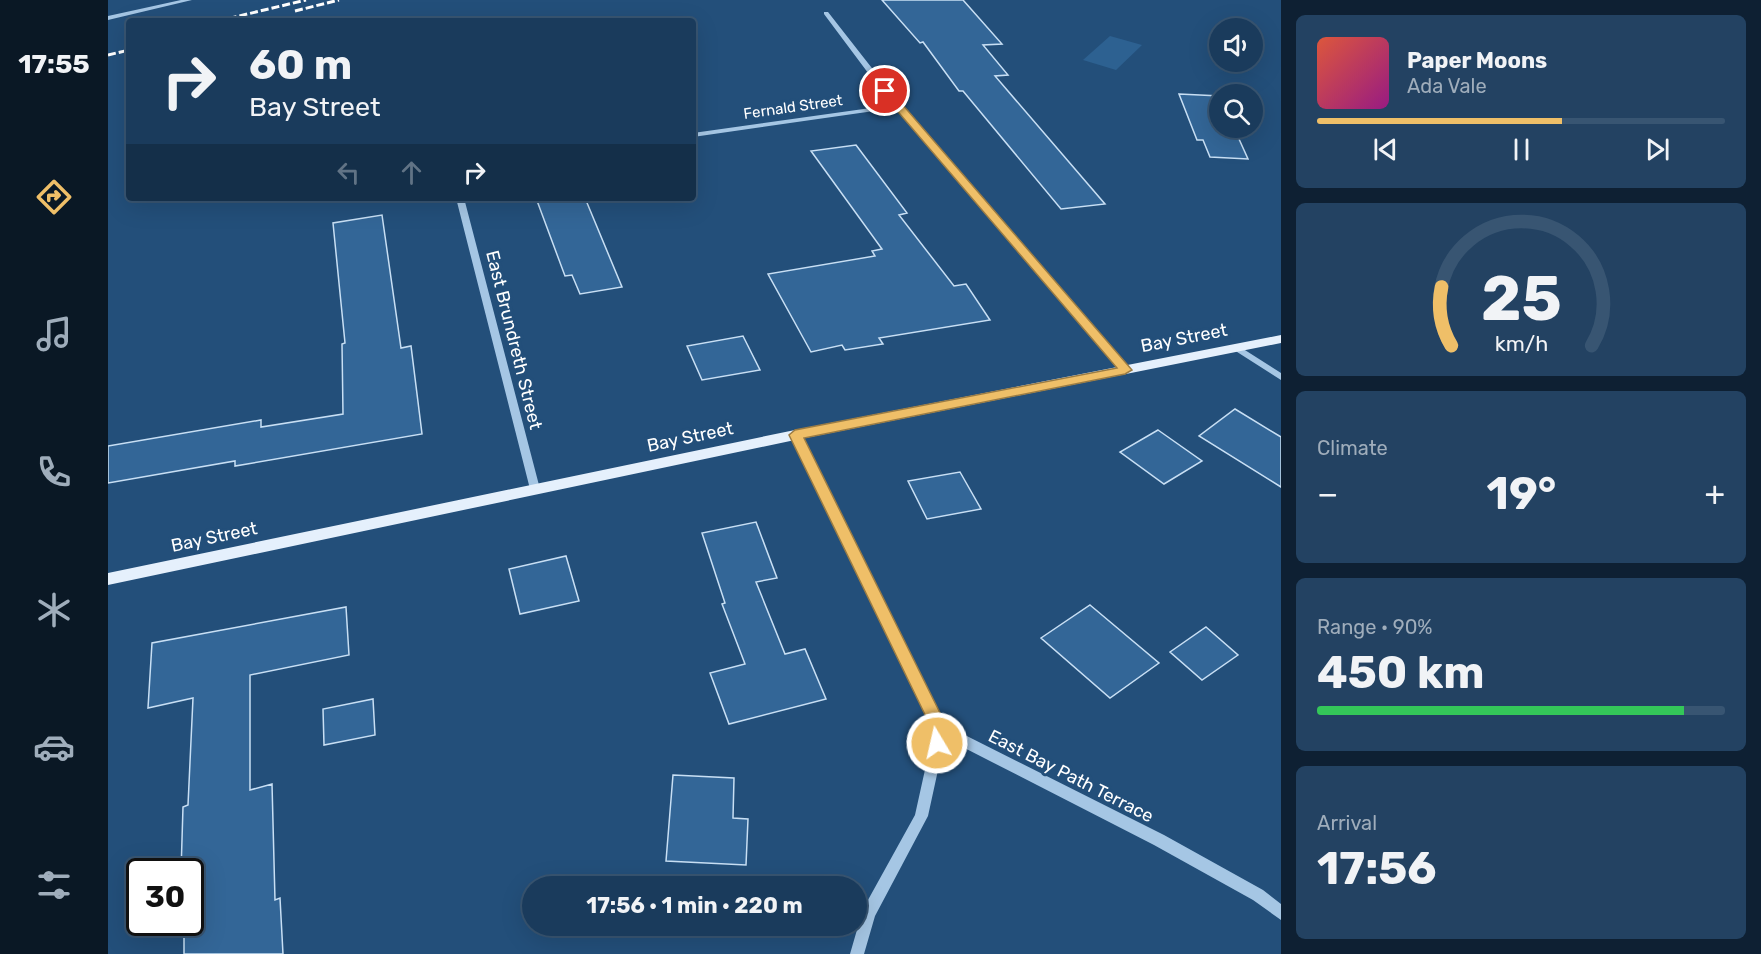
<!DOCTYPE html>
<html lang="en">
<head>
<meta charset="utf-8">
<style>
	:root { --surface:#1a3b5c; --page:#234262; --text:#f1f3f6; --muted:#9fadbb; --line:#385572; --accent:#efbf68 }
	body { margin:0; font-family:Rubik,sans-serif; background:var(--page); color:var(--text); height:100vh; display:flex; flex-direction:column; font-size:22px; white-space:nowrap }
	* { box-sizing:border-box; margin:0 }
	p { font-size:20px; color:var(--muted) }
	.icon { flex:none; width:33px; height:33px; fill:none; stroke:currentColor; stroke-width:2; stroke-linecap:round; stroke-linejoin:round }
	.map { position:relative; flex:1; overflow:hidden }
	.drawer { display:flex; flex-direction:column; gap:15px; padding:15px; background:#0e2033; width:480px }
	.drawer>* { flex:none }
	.guide { position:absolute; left:18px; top:18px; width:570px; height:183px; border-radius:6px; box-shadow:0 6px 24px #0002,0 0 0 2px var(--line); background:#1a3b5c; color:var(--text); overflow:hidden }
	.fabs { position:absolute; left:1101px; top:18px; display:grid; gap:12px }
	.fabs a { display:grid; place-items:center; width:54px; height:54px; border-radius:50%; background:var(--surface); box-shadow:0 6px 24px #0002,0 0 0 2px var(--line); font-size:30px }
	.speed { position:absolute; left:18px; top:858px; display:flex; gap:12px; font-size:30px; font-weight:700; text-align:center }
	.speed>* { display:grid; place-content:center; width:78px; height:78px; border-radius:50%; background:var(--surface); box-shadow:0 6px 24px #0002,0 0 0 2px var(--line); line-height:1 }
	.speed .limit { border:3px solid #111; border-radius:9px; background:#fff; color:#111 }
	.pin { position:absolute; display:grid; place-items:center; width:51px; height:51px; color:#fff; margin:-26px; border:3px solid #fff; border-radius:50%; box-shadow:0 2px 6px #0007 }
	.me { position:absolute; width:66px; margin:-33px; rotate:351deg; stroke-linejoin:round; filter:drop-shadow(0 0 4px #0008) }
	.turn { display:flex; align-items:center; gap:21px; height:126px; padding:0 24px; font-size:27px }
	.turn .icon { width:78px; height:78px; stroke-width:2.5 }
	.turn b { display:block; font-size:42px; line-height:51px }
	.lanes { display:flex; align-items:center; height:57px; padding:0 24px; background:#0003; justify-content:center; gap:30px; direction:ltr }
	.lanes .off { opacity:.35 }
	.big { font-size:45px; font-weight:700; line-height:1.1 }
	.drawer .tile { flex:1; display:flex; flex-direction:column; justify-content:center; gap:9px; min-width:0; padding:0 21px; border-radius:9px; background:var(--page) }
	.drawer .dial { align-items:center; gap:0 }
	.dial svg { height:156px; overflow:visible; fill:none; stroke:var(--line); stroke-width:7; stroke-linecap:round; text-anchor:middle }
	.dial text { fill:var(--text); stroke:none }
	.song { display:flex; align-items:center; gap:18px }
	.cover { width:72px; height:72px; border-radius:9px; background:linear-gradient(135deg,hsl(10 70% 55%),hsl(310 70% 35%)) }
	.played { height:6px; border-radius:3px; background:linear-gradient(90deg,var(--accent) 60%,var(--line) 60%) }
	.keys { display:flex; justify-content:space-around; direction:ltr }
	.heat { display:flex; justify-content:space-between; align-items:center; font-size:33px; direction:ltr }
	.charge { height:9px; border-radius:4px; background:linear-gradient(90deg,#34c759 90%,var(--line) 0) }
	.trip { position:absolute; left:414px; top:876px; width:345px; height:60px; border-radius:30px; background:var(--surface); box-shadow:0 6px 24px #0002,0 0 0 2px var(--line); font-weight:700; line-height:60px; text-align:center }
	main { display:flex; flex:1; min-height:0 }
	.dock { display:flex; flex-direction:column; width:108px; justify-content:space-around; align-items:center; background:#0a1825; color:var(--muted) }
	.dock .icon { width:42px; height:42px }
	.dock .active { color:var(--accent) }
	.dock b { font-size:27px; color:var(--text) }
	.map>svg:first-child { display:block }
</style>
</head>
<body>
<main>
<nav class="dock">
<b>17:55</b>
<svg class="icon active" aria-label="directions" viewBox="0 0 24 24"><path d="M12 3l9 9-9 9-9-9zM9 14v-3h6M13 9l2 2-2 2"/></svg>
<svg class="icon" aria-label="music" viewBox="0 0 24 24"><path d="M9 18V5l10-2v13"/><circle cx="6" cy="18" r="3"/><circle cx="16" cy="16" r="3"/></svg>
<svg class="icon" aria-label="phone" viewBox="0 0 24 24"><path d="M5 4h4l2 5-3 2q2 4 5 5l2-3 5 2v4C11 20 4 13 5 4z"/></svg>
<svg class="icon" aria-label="climate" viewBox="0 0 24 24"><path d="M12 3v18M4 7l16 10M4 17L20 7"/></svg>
<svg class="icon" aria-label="car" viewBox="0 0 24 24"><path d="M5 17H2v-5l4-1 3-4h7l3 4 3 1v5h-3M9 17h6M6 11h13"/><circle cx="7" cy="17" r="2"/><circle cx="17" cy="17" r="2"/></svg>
<svg class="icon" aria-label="filters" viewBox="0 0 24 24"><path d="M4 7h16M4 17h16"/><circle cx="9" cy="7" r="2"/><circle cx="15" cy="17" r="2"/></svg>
</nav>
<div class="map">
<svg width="1173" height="954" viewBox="0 0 1173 954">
	<rect width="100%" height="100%" fill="#234f7a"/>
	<!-- green -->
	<path fill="#2d6191" d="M1002 36 1034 45 1008 70 975 60Z"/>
	<!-- building -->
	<path fill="#336697" stroke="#c8dff4" stroke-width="1.5" d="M774 0H855L894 44 875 45 900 75 887 76 997 204 953 209 855 91H851L815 42 812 43Z
		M1071 94 1112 96V128H1126L1140 159 1102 157 1095 140H1089Z
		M748 145 799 213 791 215 846 286 858 284 882 320 771 338 775 344 737 350 734 345 703 352 660 274 767 256 764 251 774 249 703 151Z
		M428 198H477L514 287 472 294 464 275 457 276Z
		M274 215 293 348 303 346 314 434 127 466V461L0 483V446L153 420V427L235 414 234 344 237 343 225 223Z
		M635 336 652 370 594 380 579 346Z
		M1127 409 1173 437V487L1091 436Z
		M1050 430 1094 461 1056 484 1012 452Z
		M852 472 873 509 819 519 800 481Z
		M648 522 669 578 648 582 677 654 697 649 718 699 621 724 602 673 637 664 614 604 617 603 594 533Z
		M458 556 471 601 412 614 401 569Z
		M982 605 1051 663 1002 698 933 638Z
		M238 607 241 655 142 675V790L164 784 167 900 172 898 175 954H76V922H82V872H73L75 807 80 805 85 698 40 708 44 643Z
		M1098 627 1130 655 1094 680 1062 652Z
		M265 699 267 735 216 745 215 709Z
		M565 775 626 778 625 818 640 819 638 865 558 861Z"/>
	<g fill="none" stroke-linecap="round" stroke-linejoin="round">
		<!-- minor -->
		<path fill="#a5c6e4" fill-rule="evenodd" d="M73 0H84L0 20V16Z
			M716 12H720L792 104 1021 368 1023 370 1021 372H1015L787 108 585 137V133L784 105 716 14Z
			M348 198H356L432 489 427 493 422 489Z
			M1129 345 1173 373V380L1126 350 1124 348Z
			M687 431 692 435 837 725 1056 835 1155 890 1173 904V920L1145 900 1046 845 837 738 820 816 767 916 756 954H742L755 909 807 815 826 729 682 435Z"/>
		<!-- major -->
		<path fill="#e5f0fc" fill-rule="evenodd" d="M1173 335V343L687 440 0 585V573L687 430Z"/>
		<!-- rail -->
		<path stroke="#fff" stroke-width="3" stroke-dasharray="8 3" stroke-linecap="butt" d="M187 11 231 0
			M110 21 198 0
			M0 55 21 50"/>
	</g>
	<!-- route -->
	<path fill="#efbf68" stroke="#9b7c44" stroke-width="1.5" d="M774 89H781L1024 370 1017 374 696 438 840 729 835 748 829 750 823 748 821 743 824 729 681 435 687 430 1009 368 774 93Z"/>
	<g text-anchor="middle" stroke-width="6" stroke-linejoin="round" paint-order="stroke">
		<!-- far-street labels -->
		<g font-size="15" fill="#fff" stroke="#234f7a">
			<text transform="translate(685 107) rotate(-8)" y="5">Fernald Street</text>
		</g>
		<!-- street labels -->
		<g font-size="18" fill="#fff" stroke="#234f7a">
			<text transform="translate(1076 338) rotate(-11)" y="6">Bay Street</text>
			<text transform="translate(406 340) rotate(76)" y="6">East Brundreth Street</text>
			<text transform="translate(582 437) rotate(-12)" y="6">Bay Street</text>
			<text transform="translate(106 537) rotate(-12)" y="6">Bay Street</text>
			<text transform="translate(963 776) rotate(27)" y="6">East Bay Path Terrace</text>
		</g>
	</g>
</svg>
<div class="fabs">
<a><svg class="icon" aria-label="sound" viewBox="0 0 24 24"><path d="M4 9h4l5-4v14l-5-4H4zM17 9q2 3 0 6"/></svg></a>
<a><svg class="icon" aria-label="search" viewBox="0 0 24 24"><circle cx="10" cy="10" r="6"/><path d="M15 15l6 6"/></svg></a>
</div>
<div class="speed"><div class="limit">30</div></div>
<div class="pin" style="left:777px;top:91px;background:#d93025"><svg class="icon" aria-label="arrive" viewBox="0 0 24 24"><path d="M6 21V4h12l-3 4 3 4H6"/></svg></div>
<svg class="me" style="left:829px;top:743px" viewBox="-20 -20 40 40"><circle r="17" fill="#efbf68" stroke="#fff" stroke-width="3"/><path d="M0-11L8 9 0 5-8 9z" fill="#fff"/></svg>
<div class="trip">17:56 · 1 min · 220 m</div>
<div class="guide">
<div class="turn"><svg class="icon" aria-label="right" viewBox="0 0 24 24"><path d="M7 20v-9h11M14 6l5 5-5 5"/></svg><div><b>60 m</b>Bay Street</div></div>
<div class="lanes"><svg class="icon off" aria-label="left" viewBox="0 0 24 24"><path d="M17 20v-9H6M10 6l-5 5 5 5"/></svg><svg class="icon off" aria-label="ahead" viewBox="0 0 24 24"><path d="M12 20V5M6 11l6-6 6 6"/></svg><svg class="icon" aria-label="right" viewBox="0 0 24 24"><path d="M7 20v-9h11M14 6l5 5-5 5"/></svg></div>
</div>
</div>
<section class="drawer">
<div class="tile">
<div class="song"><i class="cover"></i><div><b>Paper Moons</b><p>Ada Vale</p></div></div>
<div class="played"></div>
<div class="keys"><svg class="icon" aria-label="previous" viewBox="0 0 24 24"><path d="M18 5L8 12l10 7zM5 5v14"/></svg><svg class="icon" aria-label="pause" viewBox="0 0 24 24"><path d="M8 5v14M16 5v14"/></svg><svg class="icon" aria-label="next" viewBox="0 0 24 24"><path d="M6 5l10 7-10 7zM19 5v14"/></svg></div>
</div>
<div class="tile dial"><svg viewBox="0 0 100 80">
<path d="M14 69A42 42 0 1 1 86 69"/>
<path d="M14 69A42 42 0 0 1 9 39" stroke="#efbf68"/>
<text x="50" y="56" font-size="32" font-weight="700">25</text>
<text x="50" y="72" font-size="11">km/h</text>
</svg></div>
<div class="tile"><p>Climate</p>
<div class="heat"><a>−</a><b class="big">19°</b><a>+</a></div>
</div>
<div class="tile"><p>Range · 90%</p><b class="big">450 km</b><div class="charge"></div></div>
<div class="tile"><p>Arrival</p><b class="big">17:56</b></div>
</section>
</main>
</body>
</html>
